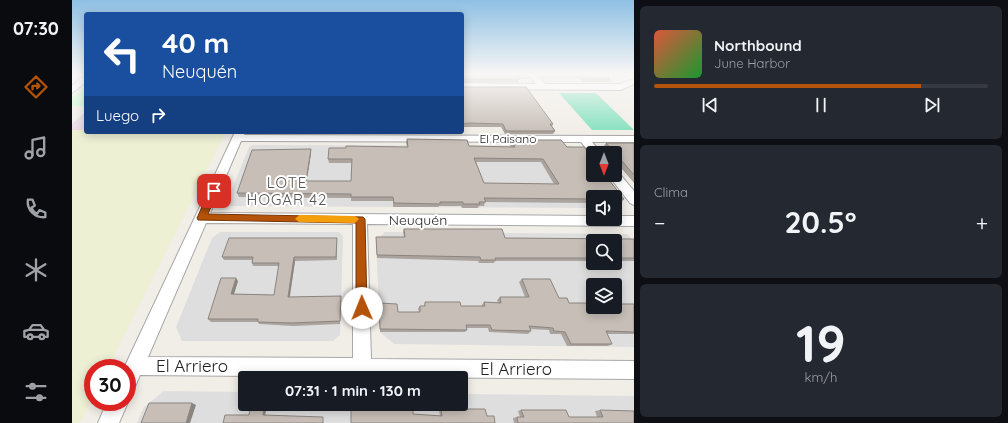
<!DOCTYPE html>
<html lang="es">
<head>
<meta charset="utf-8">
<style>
	:root { --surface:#171b24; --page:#242831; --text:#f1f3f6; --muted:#9ea1a6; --line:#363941; --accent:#b45309 }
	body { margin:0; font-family:Quicksand,sans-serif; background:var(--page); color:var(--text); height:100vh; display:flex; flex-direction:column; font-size:15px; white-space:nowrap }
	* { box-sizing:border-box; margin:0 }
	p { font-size:13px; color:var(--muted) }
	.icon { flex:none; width:22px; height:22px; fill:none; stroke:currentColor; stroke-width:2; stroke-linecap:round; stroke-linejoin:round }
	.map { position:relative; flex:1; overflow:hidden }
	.details { display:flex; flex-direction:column; gap:6px; padding:6px; background:#0d0f14; width:374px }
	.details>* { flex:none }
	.hud { position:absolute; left:12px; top:12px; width:380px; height:122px; border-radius:4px; box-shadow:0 2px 10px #0003; background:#1a4fa0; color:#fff; overflow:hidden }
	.needle { width:26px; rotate:180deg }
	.tools { position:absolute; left:514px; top:146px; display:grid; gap:8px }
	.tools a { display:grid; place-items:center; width:36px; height:36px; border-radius:4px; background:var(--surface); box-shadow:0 2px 10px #0003; font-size:20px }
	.speed { position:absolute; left:12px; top:359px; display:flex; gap:8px; font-size:20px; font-weight:700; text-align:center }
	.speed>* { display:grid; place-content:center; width:52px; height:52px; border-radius:50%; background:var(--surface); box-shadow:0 2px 10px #0003; line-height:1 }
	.speed .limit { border:6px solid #d22; background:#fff; color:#111 }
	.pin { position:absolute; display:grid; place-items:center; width:34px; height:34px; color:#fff; margin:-17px; border-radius:8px; box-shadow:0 2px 6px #0006 }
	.me { position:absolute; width:44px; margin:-22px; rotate:359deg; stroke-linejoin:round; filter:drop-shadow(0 0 3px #0008) }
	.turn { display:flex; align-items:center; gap:14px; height:84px; padding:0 12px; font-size:18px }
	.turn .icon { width:52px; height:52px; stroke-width:2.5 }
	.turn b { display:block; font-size:28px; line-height:34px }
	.then { display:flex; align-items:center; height:38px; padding:0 12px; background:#0003; gap:8px; font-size:15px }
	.big { font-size:30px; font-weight:700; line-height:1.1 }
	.details .card { flex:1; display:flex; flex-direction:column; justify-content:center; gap:6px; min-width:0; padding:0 14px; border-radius:6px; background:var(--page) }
	.details .dial { align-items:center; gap:0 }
	.dial b { font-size:52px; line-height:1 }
	.song { display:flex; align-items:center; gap:12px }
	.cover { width:48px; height:48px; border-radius:6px; background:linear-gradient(135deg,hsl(10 70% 55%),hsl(130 70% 35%)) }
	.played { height:4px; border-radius:2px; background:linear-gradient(90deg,var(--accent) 80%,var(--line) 80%) }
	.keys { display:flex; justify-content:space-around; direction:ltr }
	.heat { display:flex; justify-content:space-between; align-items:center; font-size:22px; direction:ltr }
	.trip { position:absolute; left:166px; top:371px; width:230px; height:40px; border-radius:4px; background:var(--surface); box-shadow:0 2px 10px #0003; font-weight:700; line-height:40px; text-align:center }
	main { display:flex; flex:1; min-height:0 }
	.dock { display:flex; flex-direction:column; width:72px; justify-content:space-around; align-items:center; background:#090b0e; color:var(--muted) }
	.dock .icon { width:28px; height:28px }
	.dock .on { color:var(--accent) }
	.dock b { font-size:18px; color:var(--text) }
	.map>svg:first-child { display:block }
</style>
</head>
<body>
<main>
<nav class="dock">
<b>07:30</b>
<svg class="icon on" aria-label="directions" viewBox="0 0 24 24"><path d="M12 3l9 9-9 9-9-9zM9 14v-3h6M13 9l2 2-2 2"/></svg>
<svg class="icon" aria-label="music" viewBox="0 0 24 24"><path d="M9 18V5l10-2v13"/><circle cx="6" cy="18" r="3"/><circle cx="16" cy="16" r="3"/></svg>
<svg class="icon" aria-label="phone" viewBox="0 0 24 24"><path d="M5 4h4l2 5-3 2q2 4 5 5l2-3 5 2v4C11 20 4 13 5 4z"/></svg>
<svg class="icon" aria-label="climate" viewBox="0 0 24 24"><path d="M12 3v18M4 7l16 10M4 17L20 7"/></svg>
<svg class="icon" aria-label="car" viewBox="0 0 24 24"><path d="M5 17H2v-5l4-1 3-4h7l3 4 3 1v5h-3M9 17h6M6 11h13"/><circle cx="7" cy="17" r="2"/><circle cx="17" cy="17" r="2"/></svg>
<svg class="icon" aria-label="filters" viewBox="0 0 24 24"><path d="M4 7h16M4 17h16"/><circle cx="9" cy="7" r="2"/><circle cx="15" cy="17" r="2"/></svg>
</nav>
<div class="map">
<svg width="562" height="423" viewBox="0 0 562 423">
	<rect width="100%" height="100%" fill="#f1eee8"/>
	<!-- residential -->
	<path fill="#dfdede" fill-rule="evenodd" d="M469 74H561L540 82H481L473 79Z
		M181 145 499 146 509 151 521 175H527L549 203 545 208H543V197H521V208L159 206 155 202 177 147Z
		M148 232H267L271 236 268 335 261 341H110L104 327 140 238Z
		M313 232 556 234 562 243V347L322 344 308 332 304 240ZM521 241H543V263H521ZM521 285H543V307H521Z
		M92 391 173 392V404H389V394L562 396V423H65L72 407Z"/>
	<!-- industrial -->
	<path fill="#ebdae7" d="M14 111V130H0V124Z"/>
	<!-- farmland -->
	<path fill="#edf0d3" d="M0 130H14V132H154L36 368H21V398L8 423H0Z"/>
	<!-- park -->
	<path fill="#c6fbcb" d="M14 87V106H0V98Z"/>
	<!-- pitch -->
	<path fill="#85e1bf" d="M487 93H524L562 130H520Z"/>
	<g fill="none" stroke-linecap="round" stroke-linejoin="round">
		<defs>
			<path id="minor" d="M456 74H464L473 84H548L562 79V84L549 90 390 89V83L464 84Z
				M11 76H14V82L0 93V86Z
				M163 132H173L172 135 562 136V142H520L529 153H521V156L509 142 169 141 138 213 521 216V219H543V216H562V226L295 224 299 359 562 361V379L68 375 62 389 55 392V368H52ZM134 223 281 224V358L76 357Z
				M543 171 546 172 562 191V205L558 203 536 175H543Z
				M55 400 56 402 47 423H26L35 402H55Z"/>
		</defs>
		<!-- minor casing -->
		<use href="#minor" stroke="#a8a8a8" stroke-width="2"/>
		<!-- minor -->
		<use href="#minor" fill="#fff" fill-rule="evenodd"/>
	</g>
	<!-- wall -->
	<path fill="#aba39d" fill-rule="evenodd" d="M390 74 459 75 458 79H448L446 82H390Z
		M465 74H555L553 76H536L538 79 536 82H512L509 79H470Z
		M390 86 391 87 481 124 480 126 483 131 481 134H433L429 127H390Z
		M390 128 391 130 390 134H333V132H390Z
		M335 139 397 146 439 147 437 143 439 140 495 147 552 199 549 203H543V197H521V203L413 202 412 206H407L406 208H390L389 206H367V207H321V201H279V198L167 197 165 193 239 149V153L235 181H279L280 163H257L256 159 274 148 335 147 334 143ZM404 162H469L482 184 412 183Z
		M534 143H562V183L543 161V153H536L531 147Z
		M332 229 433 238 562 239V261H543V241H521V261H423L422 263H407L406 261 305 258 304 237H332L331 232Z
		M265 238V260L223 261 218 297 269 296 268 324 221 326 187 324 186 322H139L136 319 166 281 162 294 202 295 207 266H181L180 263V260H152L150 257Z
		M450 279 497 303 562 304V334H535L540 344 536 346H495L489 334H478L477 330 458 329 459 331 456 334 417 332 416 328H394L395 330 393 332H308L307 306V303L326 312H347L346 309 348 306H352L353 302 389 306H410V305L412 302 426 303 425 300 428 297H453L447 282Z
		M369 409 415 416 423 423 341 414 368 416 367 410Z
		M449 410 497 417H525L523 411 528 410 562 423H442L441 418 445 417H448L446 411Z"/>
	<!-- shaded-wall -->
	<path fill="#8b8580" d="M239 149V153L234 184V181Z
		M222 257 223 261 217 300 216 297Z
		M164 278 166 281 161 297 159 294Z
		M120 403 124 405 118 423H114Z
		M192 404H195L193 417 191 415Z"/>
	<!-- building -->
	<path fill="#c7beb7" stroke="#8b8580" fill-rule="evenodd" d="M390 74H458L459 75H445L448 79H390Z
		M470 74H532L538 79 514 78 511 76H472Z
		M390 86 391 87H454L481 124H478L483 131H434L431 124 397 123 390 124Z
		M335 139 395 140 397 146 443 147 439 140H489L495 147H512L521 159V175H533L552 199H543V197H521V199L412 198 414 202H407L408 204H391V202H368V204L322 203 321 197H279V194L165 193 180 150 239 149 234 181H279L280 159H256L257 148H274V146L336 147ZM402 158 471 159 487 184 412 183Z
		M534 143H562V175L543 153Z
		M332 229H430L433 238 562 239V258H543V241H521V258H423L424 260H409L408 257 305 255 304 237H333Z
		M157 238H265L264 257H222L216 297 269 296 268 321 220 323 186 322V319H136L149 278H164L159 294 202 295 207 263H180L181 257H150Z
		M450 279H478L487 298H495L497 303H521V307H543V304H562V332L534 331 540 344H499L493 332 482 331 481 328 457 326 459 331 420 330 418 325H394L395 330 308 329 307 303 325 304 326 312H348V306H353V302H388L389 306H413L412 302 429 303 428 297H457Z
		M77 403H120L114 423H69Z
		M179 404H192L191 415 251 417V423H151L153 415H177Z
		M279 408 341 409V414L370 416 369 409H413L415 416H422L423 423H279Z
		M449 410H494L497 417H531L528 410 562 411V423H446L445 417H452Z"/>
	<!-- sky -->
	<linearGradient id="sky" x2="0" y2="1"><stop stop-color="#8ec0e4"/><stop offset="0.56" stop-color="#f9f7f5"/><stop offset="1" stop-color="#f9f7f5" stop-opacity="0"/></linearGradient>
	<rect width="562" height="133" fill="url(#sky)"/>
	<!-- route -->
	<path fill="#b45309" stroke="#753606" d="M142 188 146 191 136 214 291 217 293 219 295 308 294 312 290 314 285 312 284 308V223L126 220 125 218 137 191Z"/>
	<!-- slow -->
	<path fill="#f59e0b" d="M227 215 283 216 287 219 283 223 227 222 223 219Z"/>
	<g text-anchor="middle" stroke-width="4" stroke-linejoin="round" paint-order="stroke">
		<!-- far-street labels -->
		<g font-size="12" fill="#212121" stroke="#fff">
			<text x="436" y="143">El Paisano</text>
		</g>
		<!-- street labels -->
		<g font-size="14" fill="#212121" stroke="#fff">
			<text x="346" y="225">Neuquén</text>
		</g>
		<!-- neighbourhood labels -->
		<g font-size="15" letter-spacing="1" fill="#545454" stroke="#fff">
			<text x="215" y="188">LOTE<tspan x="215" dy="17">HOGAR 42</tspan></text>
		</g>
		<!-- near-street labels -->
		<g font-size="17" fill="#212121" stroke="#fff">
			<text x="120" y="372">El Arriero</text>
			<text x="444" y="375">El Arriero</text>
		</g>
	</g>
</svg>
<div class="tools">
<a><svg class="needle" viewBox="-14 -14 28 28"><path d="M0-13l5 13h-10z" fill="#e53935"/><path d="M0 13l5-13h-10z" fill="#9ea1a6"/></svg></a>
<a><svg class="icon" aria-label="sound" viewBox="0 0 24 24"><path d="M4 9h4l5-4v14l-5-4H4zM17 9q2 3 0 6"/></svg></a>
<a><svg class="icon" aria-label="search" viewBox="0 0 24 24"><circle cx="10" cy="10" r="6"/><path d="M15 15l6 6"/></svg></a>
<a><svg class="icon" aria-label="layers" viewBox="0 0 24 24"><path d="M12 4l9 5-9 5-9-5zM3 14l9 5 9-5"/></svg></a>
</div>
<div class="speed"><div class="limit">30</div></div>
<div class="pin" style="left:142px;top:191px;background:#d93025"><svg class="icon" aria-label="arrive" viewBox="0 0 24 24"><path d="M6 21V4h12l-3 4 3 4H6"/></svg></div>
<svg class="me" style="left:290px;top:308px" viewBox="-20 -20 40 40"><circle r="19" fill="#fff"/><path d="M0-13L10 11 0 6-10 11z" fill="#b45309"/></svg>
<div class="trip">07:31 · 1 min · 130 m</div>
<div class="hud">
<div class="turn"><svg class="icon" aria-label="left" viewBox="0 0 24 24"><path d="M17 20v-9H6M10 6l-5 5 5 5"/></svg><div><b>40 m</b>Neuquén</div></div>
<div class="then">Luego<svg class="icon" aria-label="right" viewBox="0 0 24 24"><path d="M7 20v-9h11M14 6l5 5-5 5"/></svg></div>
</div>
</div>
<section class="details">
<div class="card">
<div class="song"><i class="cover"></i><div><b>Northbound</b><p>June Harbor</p></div></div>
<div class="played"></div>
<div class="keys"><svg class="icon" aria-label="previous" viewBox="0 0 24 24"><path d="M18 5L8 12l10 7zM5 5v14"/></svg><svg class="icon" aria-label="pause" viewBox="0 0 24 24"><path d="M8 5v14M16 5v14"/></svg><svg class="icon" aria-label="next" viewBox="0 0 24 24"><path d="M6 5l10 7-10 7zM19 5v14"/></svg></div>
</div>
<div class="card"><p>Clima</p>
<div class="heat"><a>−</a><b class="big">20.5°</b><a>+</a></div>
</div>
<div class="card dial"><b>19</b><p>km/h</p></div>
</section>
</main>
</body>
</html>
